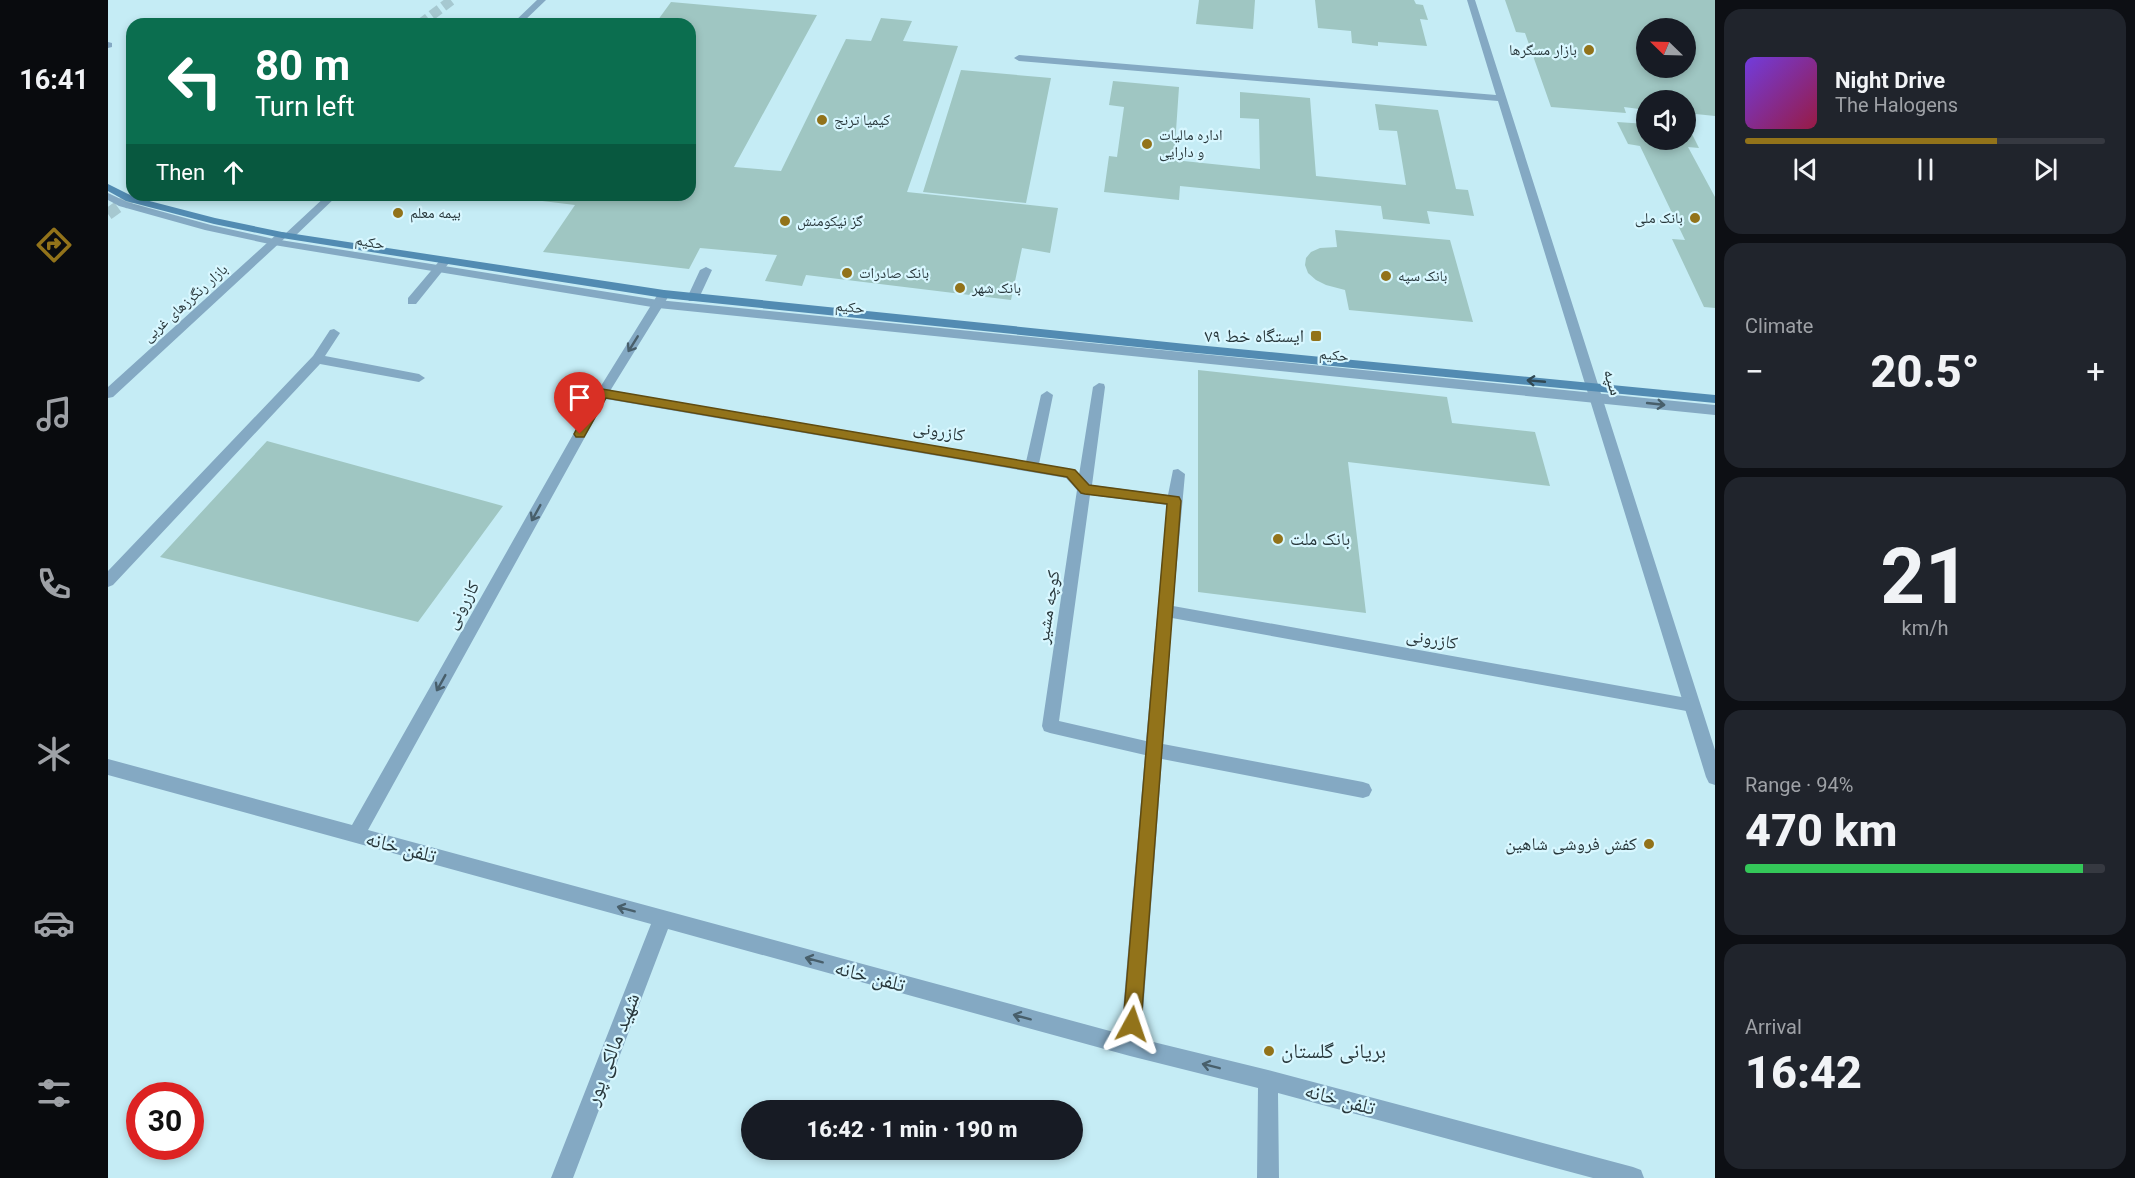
<!DOCTYPE html>
<html lang="en">
<head>
<meta charset="utf-8">
<style>
	:root { --surface:#171b24; --page:#20242c; --text:#f1f3f6; --muted:#9ea1a6; --line:#363941; --accent:#92731a }
	body { margin:0; font-family:Roboto,"Noto Naskh Arabic",sans-serif; background:var(--page); color:var(--text); height:100vh; display:flex; flex-direction:column; font-size:22px; white-space:nowrap }
	* { box-sizing:border-box; margin:0 }
	p { font-size:20px; color:var(--muted) }
	.icon { flex:none; width:33px; height:33px; fill:none; stroke:currentColor; stroke-width:2; stroke-linecap:round; stroke-linejoin:round }
	.map { position:relative; flex:1; overflow:hidden }
	.details { display:flex; flex-direction:column; gap:9px; padding:9px; background:#0d0f14; width:420px }
	.details>* { flex:none }
	.guide { position:absolute; left:18px; top:18px; width:570px; height:183px; border-radius:18px; box-shadow:0 3px 9px #0003; background:#0b6e4f; color:#fff; overflow:hidden }
	.needle { width:39px; rotate:293deg }
	.fabs { position:absolute; left:1528px; top:18px; display:grid; gap:12px }
	.fabs a { display:grid; place-items:center; width:60px; height:60px; border-radius:50%; background:var(--surface); box-shadow:0 3px 9px #0003; font-size:30px }
	.speed { position:absolute; left:18px; top:1082px; display:flex; gap:12px; font-size:30px; font-weight:700; text-align:center }
	.speed>* { display:grid; place-content:center; width:78px; height:78px; border-radius:50%; background:var(--surface); box-shadow:0 3px 9px #0003; line-height:1 }
	.speed .limit { border:9px solid #d22; background:#fff; color:#111 }
	.pin { position:absolute; display:grid; place-items:center; width:51px; height:51px; color:#fff; margin:-62px -26px; border-radius:50% 50% 50% 0; rotate:-45deg; box-shadow:0 0 6px #0007 }
	.pin .icon { rotate:45deg }
	.me { position:absolute; width:66px; margin:-33px; rotate:5deg; stroke-linejoin:round; filter:drop-shadow(0 0 4px #0008) }
	.turn { display:flex; align-items:center; gap:21px; height:126px; padding:0 30px; font-size:27px }
	.turn .icon { width:78px; height:78px; stroke-width:2.5 }
	.turn b { display:block; font-size:42px; line-height:51px }
	.then { display:flex; align-items:center; height:57px; padding:0 30px; background:#0003; gap:12px; font-size:22px }
	.big { font-size:45px; font-weight:800; line-height:1.1 }
	.details .tile { flex:1; display:flex; flex-direction:column; justify-content:center; gap:9px; min-width:0; padding:0 21px; border-radius:18px; background:var(--page) }
	.details .dial { align-items:center; gap:0 }
	.dial b { font-size:78px; line-height:1 }
	.song { display:flex; align-items:center; gap:18px }
	.cover { width:72px; height:72px; border-radius:9px; background:linear-gradient(135deg,hsl(260 70% 55%),hsl(340 70% 35%)) }
	.played { height:6px; border-radius:3px; background:linear-gradient(90deg,var(--accent) 70%,var(--line) 70%) }
	.keys { display:flex; justify-content:space-around; direction:ltr }
	.heat { display:flex; justify-content:space-between; align-items:center; font-size:33px; direction:ltr }
	.charge { height:9px; border-radius:4px; background:linear-gradient(90deg,#34c759 94%,var(--line) 0) }
	.trip { position:absolute; left:633px; top:1100px; width:342px; height:60px; border-radius:30px; background:var(--surface); box-shadow:0 3px 9px #0003; font-weight:800; line-height:60px; text-align:center }
	main { display:flex; flex:1; min-height:0 }
	.menu { display:flex; flex-direction:column; width:108px; justify-content:space-around; align-items:center; background:#090b0e; color:var(--muted) }
	.menu .icon { width:42px; height:42px }
	.menu .active { color:var(--accent) }
	.menu b { font-size:27px; color:var(--text) }
	.map>svg:first-child { display:block }
</style>
</head>
<body>
<main>
<nav class="menu">
<b>16:41</b>
<svg class="icon active" aria-label="directions" viewBox="0 0 24 24"><path d="M12 3l9 9-9 9-9-9zM9 14v-3h6M13 9l2 2-2 2"/></svg>
<svg class="icon" aria-label="music" viewBox="0 0 24 24"><path d="M9 18V5l10-2v13"/><circle cx="6" cy="18" r="3"/><circle cx="16" cy="16" r="3"/></svg>
<svg class="icon" aria-label="phone" viewBox="0 0 24 24"><path d="M5 4h4l2 5-3 2q2 4 5 5l2-3 5 2v4C11 20 4 13 5 4z"/></svg>
<svg class="icon" aria-label="climate" viewBox="0 0 24 24"><path d="M12 3v18M4 7l16 10M4 17L20 7"/></svg>
<svg class="icon" aria-label="car" viewBox="0 0 24 24"><path d="M5 17H2v-5l4-1 3-4h7l3 4 3 1v5h-3M9 17h6M6 11h13"/><circle cx="7" cy="17" r="2"/><circle cx="17" cy="17" r="2"/></svg>
<svg class="icon" aria-label="filters" viewBox="0 0 24 24"><path d="M4 7h16M4 17h16"/><circle cx="9" cy="7" r="2"/><circle cx="15" cy="17" r="2"/></svg>
</nav>
<div class="map">
<svg width="1607" height="1178" viewBox="0 0 1607 1178">
	<rect width="100%" height="100%" fill="#c5ecf5"/>
	<!-- building -->
	<path fill="#9fc6c2" fill-rule="evenodd" d="M1091 0H1147L1145 29 1088 24Z
		M1207 0H1306L1308 4 1315 5 1320 20 1312 19 1319 46 1270 42V46L1244 43 1243 31 1210 28Z
		M1397 0H1607V116L1578 113V100H1539V110L1516 107 1518 113 1443 107 1417 33 1408 32ZM1539 28H1578V68H1539Z
		M563 2 709 15 626 167 673 171 738 39 763 41 773 18 804 21 795 41 850 46 799 192 950 208 942 253 914 248 903 300 698 275 694 286 657 281 669 255 592 248 581 269 435 252 467 205 418 199 421 195H582V24H547Z
		M853 70 943 78 918 203 815 192Z
		M1005 81 1071 87 1066 160 1152 169 1151 119 1132 118V92L1202 98 1208 176 1298 185 1289 131 1271 130 1267 104 1330 110 1348 189 1360 190 1366 216 1319 211 1322 224 1275 219 1273 206 1072 186 1071 200 996 192 1001 156 1009 157 1016 107 1001 105Z
		M1509 122 1539 124V140H1578V128H1581L1591 148 1580 147 1607 197V308L1596 307 1564 239 1577 240 1532 146 1520 144Z
		M1227 230 1342 240 1365 322 1241 310 1237 290 1218 285 1208 280 1200 273 1197 265 1198 258 1203 252 1212 248 1229 247Z
		M1090 370 1339 397 1344 423 1427 432 1442 486 1240 462 1258 613 1090 592Z
		M159 441 395 506 310 622 52 557Z"/>
	<g fill="none" stroke-linecap="round" stroke-linejoin="round">
		<!-- pedestrian-tunnel-far1 -->
		<path stroke="#a6c8d0" stroke-width="10" stroke-dasharray="10 4.5" stroke-linecap="butt" d="M312 24 344 0
			M19 201 28 195"/>
		<!-- pedestrian-tunnel -->
		<path stroke="#a6c8d0" stroke-width="12" stroke-dasharray="12 6" stroke-linecap="butt" d="M0 214 21 199"/>
		<!-- service -->
		<path fill="#84a9c3" fill-rule="evenodd" d="M0 193 19 202 103 225 166 239 550 300 1607 405V415L550 308 166 245 97 230 11 206 0 200Z
			M598 267 604 270 591 298 589 301H581L579 298 592 270Z"/>
		<!-- pedestrian -->
		<path fill="#84a9c3" fill-rule="evenodd" d="M429 0H438L413 24H404Z
			M1359 0H1367L1607 750V785L1601 783 1598 777 1390 101 911 61 906 58 911 55 1388 95Z
			M219 195H230L185 238H177V234Z"/>
		<!-- minor -->
		<path fill="#84a9c3" fill-rule="evenodd" d="M0 42 4 43V47L0 48Z
			M174 232 178 233V237L5 397 0 398V387L170 233Z
			M337 258 343 261 341 263 308 304H300V298L333 259Z
			M556 290 562 294 502 391 918 462 933 395 939 391 945 395 931 464 962 469 971 475 985 387 991 383 996 384 997 387 984 485 1060 495 1065 470 1070 469 1077 474 1065 606 1590 700 1592 705 1590 710 1584 712 1064 618 1055 744 1255 782 1261 784 1264 790 1261 796 1255 798 1054 759 1033 1039 1160 1070 1525 1167 1533 1170 1536 1178H1485L1170 1093 1171 1178H1149L1150 1088 1022 1056 560 929 465 1178H443L543 924 0 775V759L244 825 488 394 550 294ZM498 399 958 478 969 490 934 726 936 731 942 733 1037 755 1013 1034 260 830ZM982 495 1059 505 1038 741 951 721Z
			M226 329 232 333 217 356 311 374 317 378 311 382 212 364 5 585 0 587V571L205 356 222 330Z"/>
		<!-- secondary -->
		<path fill="#528bb2" fill-rule="evenodd" d="M0 184 26 197 107 218 174 232 556 290 1078 344 1607 395V403L1078 352 556 298 174 238 106 224 18 201 0 191Z"/>
	</g>
	<!-- one-way arrows -->
	<defs><path id="oneway-shaft" d="M-6 0H5M1.5-3L5.5 0L1.5 3" fill="none" stroke-width="1.6" stroke-linecap="round" stroke-linejoin="round" transform="scale(1.5)"/></defs>
	<g stroke="#485f6b">
		<use href="#oneway-shaft" transform="translate(525 344) rotate(122)"/>
		<use href="#oneway-shaft" transform="translate(1548 404) rotate(6)"/>
		<use href="#oneway-shaft" transform="translate(428 513) rotate(119)"/>
		<use href="#oneway-shaft" transform="translate(333 683) rotate(119)"/>
		<use href="#oneway-shaft" transform="translate(518 909) rotate(-165)"/>
		<use href="#oneway-shaft" transform="translate(706 960) rotate(-165)"/>
		<use href="#oneway-shaft" transform="translate(914 1017) rotate(-165)"/>
		<use href="#oneway-shaft" transform="translate(1103 1066) rotate(-166)"/>
	</g>
	<use stroke="#304853" href="#oneway-shaft" transform="translate(1428 381) rotate(-175)"/>
	<!-- route -->
	<path fill="#92731a" stroke="#5f4b11" stroke-width="1.5" d="M494 389 962 469 967 470 981 485 1071 497 1073 501 1033 1024 1030 1030 1024 1033 1018 1030 1015 1024 1059 504 977 494 973 493 959 477 498 398 476 437H468L466 434 488 393Z"/>
	<!-- markers -->
	<g fill="#92731a" stroke="#d8f7ff" stroke-width="2">
		<circle cx="1481" cy="50" r="6"/>
		<circle cx="714" cy="120" r="6"/>
		<circle cx="1039" cy="144" r="6"/>
		<circle cx="290" cy="213" r="6"/>
		<circle cx="1587" cy="218" r="6"/>
		<circle cx="677" cy="221" r="6"/>
		<circle cx="739" cy="273" r="6"/>
		<circle cx="1278" cy="276" r="6"/>
		<circle cx="852" cy="288" r="6"/>
		<rect x="1202" y="330" width="12" height="12" rx="3"/>
		<circle cx="1170" cy="539" r="6"/>
		<circle cx="1541" cy="844" r="6"/>
		<circle cx="1161" cy="1051" r="6"/>
	</g>
	<g text-anchor="middle" stroke-width="4.5" stroke-linejoin="round" paint-order="stroke">
		<!-- far-poi labels -->
		<g font-size="15" fill="#28373b" stroke="#d8f7ff" text-anchor="start">
			<text x="1469" y="55" text-anchor="end">بازار مسگرها</text>
			<text x="726" y="125">کیمیا ترنج</text>
			<text x="1051" y="140">اداره مالیات<tspan x="1051" dy="17">و دارایی</tspan></text>
			<text x="302" y="218">بیمه معلم</text>
			<text x="1575" y="223" text-anchor="end">بانک ملی</text>
			<text x="689" y="226">گز نیکومنش</text>
			<text x="751" y="278">بانک صادرات</text>
			<text x="1290" y="281">بانک سپه</text>
			<text x="864" y="293">بانک شهر</text>
		</g>
		<!-- far-street labels -->
		<g font-size="15" fill="#28373b" stroke="#d8f7ff">
			<text transform="translate(262 242) rotate(10)" y="5">حکیم</text>
			<text transform="translate(77 303) rotate(-42)" y="5">بازار رنگرزهای غربی</text>
			<text transform="translate(742 307) rotate(6)" y="5">حکیم</text>
			<text transform="translate(1226 355) rotate(6)" y="5">حکیم</text>
		</g>
		<!-- poi labels -->
		<g font-size="18" fill="#28373b" stroke="#d8f7ff" text-anchor="end">
			<text x="1196" y="342">ایستگاه خط ۷۹</text>
			<text x="1182" y="545" text-anchor="start">بانک ملت</text>
			<text x="1529" y="850">کفش فروشی شاهین</text>
		</g>
		<!-- street labels -->
		<g font-size="18" fill="#28373b" stroke="#d8f7ff">
			<text transform="translate(1505 382) rotate(72)" y="6">سپه</text>
			<text transform="translate(831 431) rotate(10)" y="6">کازرونی</text>
			<text transform="translate(354 605) rotate(-61)" y="6">کازرونی</text>
			<text transform="translate(940 607) rotate(-81)" y="6">كوچه مشير</text>
			<text transform="translate(1324 639) rotate(10)" y="6">کازرونی</text>
		</g>
		<!-- near-street labels -->
		<g font-size="21" fill="#28373b" stroke="#d8f7ff">
			<text transform="translate(293 847) rotate(15)" y="7">تلفن خانه</text>
			<text transform="translate(762 976) rotate(15)" y="7">تلفن خانه</text>
			<text transform="translate(504 1049) rotate(-69)" y="7">شهید مالکی پور</text>
			<text transform="translate(1232 1099) rotate(15)" y="7">تلفن خانه</text>
		</g>
		<!-- near-poi labels -->
		<g font-size="21" fill="#28373b" stroke="#d8f7ff" text-anchor="start">
			<text x="1173" y="1058">بریانی گلستان</text>
		</g>
	</g>
</svg>
<div class="fabs">
<a><svg class="needle" viewBox="-14 -14 28 28"><path d="M0-13l5 13h-10z" fill="#e53935"/><path d="M0 13l5-13h-10z" fill="#9ea1a6"/></svg></a>
<a><svg class="icon" aria-label="sound" viewBox="0 0 24 24"><path d="M4 9h4l5-4v14l-5-4H4zM17 9q2 3 0 6"/></svg></a>
</div>
<div class="speed"><div class="limit">30</div></div>
<div class="pin" style="left:472px;top:434px;background:#d93025"><svg class="icon" aria-label="arrive" viewBox="0 0 24 24"><path d="M6 21V4h12l-3 4 3 4H6"/></svg></div>
<svg class="me" style="left:1024px;top:1024px" viewBox="-20 -20 40 40"><path d="M0-17L14 15 0 8-14 15z" fill="#92731a" stroke="#fff" stroke-width="4"/></svg>
<div class="trip">16:42 · 1 min · 190 m</div>
<div class="guide">
<div class="turn"><svg class="icon" aria-label="left" viewBox="0 0 24 24"><path d="M17 20v-9H6M10 6l-5 5 5 5"/></svg><div><b>80 m</b>Turn left</div></div>
<div class="then">Then<svg class="icon" aria-label="ahead" viewBox="0 0 24 24"><path d="M12 20V5M6 11l6-6 6 6"/></svg></div>
</div>
</div>
<section class="details">
<div class="tile">
<div class="song"><i class="cover"></i><div><b>Night Drive</b><p>The Halogens</p></div></div>
<div class="played"></div>
<div class="keys"><svg class="icon" aria-label="previous" viewBox="0 0 24 24"><path d="M18 5L8 12l10 7zM5 5v14"/></svg><svg class="icon" aria-label="pause" viewBox="0 0 24 24"><path d="M8 5v14M16 5v14"/></svg><svg class="icon" aria-label="next" viewBox="0 0 24 24"><path d="M6 5l10 7-10 7zM19 5v14"/></svg></div>
</div>
<div class="tile"><p>Climate</p>
<div class="heat"><a>−</a><b class="big">20.5°</b><a>+</a></div>
</div>
<div class="tile dial"><b>21</b><p>km/h</p></div>
<div class="tile"><p>Range · 94%</p><b class="big">470 km</b><div class="charge"></div></div>
<div class="tile"><p>Arrival</p><b class="big">16:42</b></div>
</section>
</main>
</body>
</html>
